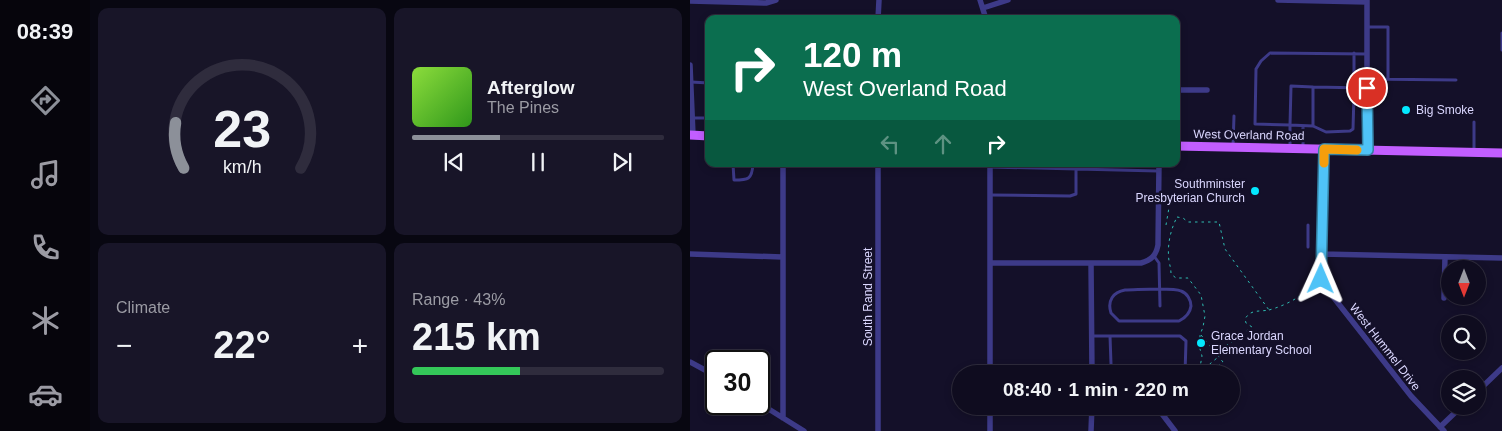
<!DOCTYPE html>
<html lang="en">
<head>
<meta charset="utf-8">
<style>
	:root { --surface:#0f0c1f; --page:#181528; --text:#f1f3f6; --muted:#9b9ba4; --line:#2f2c3d; --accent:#8c9099 }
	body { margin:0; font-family:Arial,sans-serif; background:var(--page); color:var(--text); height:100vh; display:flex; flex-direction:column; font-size:19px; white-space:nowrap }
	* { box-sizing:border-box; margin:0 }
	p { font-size:16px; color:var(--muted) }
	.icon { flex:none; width:28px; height:28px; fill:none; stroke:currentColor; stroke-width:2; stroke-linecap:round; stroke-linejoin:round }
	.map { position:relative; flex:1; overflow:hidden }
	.details { display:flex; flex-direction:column; gap:8px; padding:8px; background:#080711; width:600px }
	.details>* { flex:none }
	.top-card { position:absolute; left:15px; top:15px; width:475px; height:152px; border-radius:10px; box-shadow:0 2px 8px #0003,0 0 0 1px var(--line); background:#0b6e4f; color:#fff; overflow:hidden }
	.needle { width:32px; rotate:180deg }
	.controls { position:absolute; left:751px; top:260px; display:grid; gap:10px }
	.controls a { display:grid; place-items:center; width:45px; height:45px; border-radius:50%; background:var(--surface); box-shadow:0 2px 8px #0003,0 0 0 1px var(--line); font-size:25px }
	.speed { position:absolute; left:15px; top:350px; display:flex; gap:10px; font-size:25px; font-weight:700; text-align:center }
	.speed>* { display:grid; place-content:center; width:65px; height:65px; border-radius:50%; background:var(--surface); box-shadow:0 2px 8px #0003,0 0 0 1px var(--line); line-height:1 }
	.speed .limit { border:2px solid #111; border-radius:8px; background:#fff; color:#111 }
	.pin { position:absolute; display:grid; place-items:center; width:42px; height:42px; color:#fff; margin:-21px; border:2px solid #fff; border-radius:50%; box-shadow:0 1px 5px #0007 }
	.me { position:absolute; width:55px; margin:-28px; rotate:1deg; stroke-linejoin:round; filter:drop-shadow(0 0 4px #0008) }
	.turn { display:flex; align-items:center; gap:18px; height:105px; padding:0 15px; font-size:22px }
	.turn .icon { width:65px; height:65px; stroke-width:2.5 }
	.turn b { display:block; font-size:35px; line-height:42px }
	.lanes { display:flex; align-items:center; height:48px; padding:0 15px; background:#0003; justify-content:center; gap:25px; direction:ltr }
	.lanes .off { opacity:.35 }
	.big { font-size:38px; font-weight:700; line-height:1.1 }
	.details .tile { flex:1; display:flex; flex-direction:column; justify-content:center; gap:8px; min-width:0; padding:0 18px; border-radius:10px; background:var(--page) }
	.details .dial { align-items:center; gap:0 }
	.dial svg { height:130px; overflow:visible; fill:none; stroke:var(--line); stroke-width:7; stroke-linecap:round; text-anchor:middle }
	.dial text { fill:var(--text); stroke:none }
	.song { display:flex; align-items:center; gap:15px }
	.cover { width:60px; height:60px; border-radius:8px; background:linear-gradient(135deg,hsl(90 70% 55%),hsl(110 70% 35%)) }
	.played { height:5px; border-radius:2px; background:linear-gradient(90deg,var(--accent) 35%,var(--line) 35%) }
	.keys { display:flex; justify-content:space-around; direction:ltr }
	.heat { display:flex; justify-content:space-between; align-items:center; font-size:28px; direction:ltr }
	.charge { height:8px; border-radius:4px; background:linear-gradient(90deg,#34c759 43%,var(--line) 0) }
	.details .tiles { flex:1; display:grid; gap:8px; grid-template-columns:repeat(2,1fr) }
	.trip { position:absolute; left:262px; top:365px; width:288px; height:50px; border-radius:25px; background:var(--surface); box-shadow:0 2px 8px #0003,0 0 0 1px var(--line); font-weight:700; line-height:50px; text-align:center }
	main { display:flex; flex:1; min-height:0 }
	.menu { display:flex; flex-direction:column; width:90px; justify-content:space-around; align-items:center; background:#06050c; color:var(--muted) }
	.menu .icon { width:35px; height:35px }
	.menu .on { color:var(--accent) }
	.menu b { font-size:22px; color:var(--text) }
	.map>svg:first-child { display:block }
</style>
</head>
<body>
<main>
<nav class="menu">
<b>08:39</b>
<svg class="icon on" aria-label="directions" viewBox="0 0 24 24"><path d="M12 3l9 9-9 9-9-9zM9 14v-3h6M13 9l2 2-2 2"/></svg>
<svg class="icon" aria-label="music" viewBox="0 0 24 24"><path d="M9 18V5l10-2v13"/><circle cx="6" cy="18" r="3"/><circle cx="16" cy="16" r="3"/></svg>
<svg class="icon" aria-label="phone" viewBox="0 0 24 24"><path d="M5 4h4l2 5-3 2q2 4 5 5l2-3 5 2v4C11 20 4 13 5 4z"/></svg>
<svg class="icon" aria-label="climate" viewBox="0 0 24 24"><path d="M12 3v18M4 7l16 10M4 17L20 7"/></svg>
<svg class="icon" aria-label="car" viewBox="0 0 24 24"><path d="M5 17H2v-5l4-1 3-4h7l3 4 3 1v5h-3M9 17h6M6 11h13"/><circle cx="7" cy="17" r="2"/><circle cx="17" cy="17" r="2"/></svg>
</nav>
<section class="details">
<div class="tiles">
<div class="tile dial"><svg viewBox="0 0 100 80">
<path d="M14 69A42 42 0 1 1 86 69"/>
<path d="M14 69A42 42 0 0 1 9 41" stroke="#8c9099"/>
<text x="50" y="56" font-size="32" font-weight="700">23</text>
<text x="50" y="72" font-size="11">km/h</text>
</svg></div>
<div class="tile">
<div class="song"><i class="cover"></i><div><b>Afterglow</b><p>The Pines</p></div></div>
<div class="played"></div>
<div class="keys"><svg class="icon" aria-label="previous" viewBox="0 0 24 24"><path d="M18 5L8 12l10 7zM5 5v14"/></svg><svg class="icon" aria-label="pause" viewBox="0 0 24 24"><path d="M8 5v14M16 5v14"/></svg><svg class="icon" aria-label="next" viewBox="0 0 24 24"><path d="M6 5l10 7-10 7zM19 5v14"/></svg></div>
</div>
<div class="tile"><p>Climate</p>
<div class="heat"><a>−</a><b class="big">22°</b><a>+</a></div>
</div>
<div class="tile"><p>Range · 43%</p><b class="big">215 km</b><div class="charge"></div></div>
</div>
</section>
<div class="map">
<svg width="812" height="431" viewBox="0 0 812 431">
	<rect width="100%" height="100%" fill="#141029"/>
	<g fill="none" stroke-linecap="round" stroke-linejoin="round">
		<!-- path -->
		<path stroke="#2ebcb2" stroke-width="1" stroke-dasharray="2.5 4" stroke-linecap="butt" d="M486 159V161
			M487 217 493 218 498 222H529L535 249 579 310C568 312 561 309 555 319L556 323 562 327 533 348V353L509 373 512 356 510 349V335L513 327 515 316 511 295 498 278H486L481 274C481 269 480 266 479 261 477 246 480 231 487 217Z
			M476 225 481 196
			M579 310C597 305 610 297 625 285
			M511 335 533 362 519 374"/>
		<!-- service -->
		<path stroke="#3d3a88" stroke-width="3" d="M677 27H698V79
			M812 33V50
			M664 53V88
			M677 79 766 80
			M1 82 19 83
			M601 86 623 87V126L600 125Z
			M623 87 677 88
			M2 118H19
			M623 126 636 132 660 131 663 129 664 94 667 88
			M543 146 544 116
			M613 147V126
			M600 148V125L565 124 566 69 571 61 580 53 677 54
			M784 152V122
			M43 164 44 180C58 180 62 180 63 164
			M300 167 468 171
			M300 195 380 196 386 194V164
			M618 247V225
			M464 256 469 263 470 306
			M435 290C447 290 482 287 491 291 497 293 501 300 501 306 500 314 495 318 489 321H429L421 313C417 301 423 292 435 290Z
			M402 336H490L496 341 495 374
			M420 336 421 364"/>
		<!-- minor -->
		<path stroke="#3d3a88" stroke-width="5.5" d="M290 0 296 19
			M588 0 677 2
			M677 0V150
			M0 1 76 3 86 0
			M293 8 318 0
			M188 19 189 0
			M0 65 3 135
			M486 90H517
			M634 149 631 279 633 284 721 396 754 431
			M93 164V418
			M188 164V431
			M300 164V374
			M0 254 92 257
			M632 254 812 258
			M300 263H451C461 260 466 256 468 245L469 164
			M401 263 402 374
			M754 298 755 257
			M0 362 26 376
			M788 391 812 368
			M69 403 114 431
			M466 406 485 431
			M750 427 772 406
			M300 431V406
			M401 431 402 406"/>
		<!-- primary -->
		<path stroke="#c25eff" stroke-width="9" d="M0 135 19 136
			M486 146 812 153"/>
	</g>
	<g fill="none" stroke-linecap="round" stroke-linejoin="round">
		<defs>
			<path id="route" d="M631 279 634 149 678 150 677 88"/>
		</defs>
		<!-- route casing -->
		<use href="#route" stroke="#337fa1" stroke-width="12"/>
		<!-- route -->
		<use href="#route" stroke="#4fc3f7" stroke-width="9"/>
		<!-- slow -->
		<path stroke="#f59e0b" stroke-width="9" d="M634 163V149L667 150"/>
	</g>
	<!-- markers -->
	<g fill="#03e8ff" stroke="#141029" stroke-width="2">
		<circle cx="716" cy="110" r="5"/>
		<circle cx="565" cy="191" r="5"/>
		<circle cx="511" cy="343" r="5"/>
	</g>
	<g text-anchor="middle" stroke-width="5" stroke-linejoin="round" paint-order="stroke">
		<!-- poi labels -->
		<g font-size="12" fill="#dbd7ff" stroke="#141029" text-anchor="start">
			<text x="726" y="114">Big Smoke</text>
			<text x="555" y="188" text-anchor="end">Southminster<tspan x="555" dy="14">Presbyterian Church</tspan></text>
			<text x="521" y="340">Grace Jordan<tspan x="521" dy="14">Elementary School</tspan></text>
		</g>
		<!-- street labels -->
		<g font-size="12" fill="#dbd7ff" stroke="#141029">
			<text transform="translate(559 135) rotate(1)" y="4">West Overland Road</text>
			<text transform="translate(178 297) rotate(-90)" y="4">South Rand Street</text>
			<text transform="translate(695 347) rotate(52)" y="4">West Hummel Drive</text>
		</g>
	</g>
</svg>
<div class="controls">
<a><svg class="needle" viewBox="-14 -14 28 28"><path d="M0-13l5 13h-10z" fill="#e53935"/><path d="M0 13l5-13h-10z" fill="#9b9ba4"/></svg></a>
<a><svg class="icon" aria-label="search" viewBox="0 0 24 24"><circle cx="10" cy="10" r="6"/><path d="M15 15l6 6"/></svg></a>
<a><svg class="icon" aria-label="layers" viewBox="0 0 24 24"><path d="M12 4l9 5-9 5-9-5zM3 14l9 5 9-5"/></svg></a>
</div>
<div class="speed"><div class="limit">30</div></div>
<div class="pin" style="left:677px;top:88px;background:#d93025"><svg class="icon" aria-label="arrive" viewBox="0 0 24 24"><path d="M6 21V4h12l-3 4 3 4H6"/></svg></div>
<svg class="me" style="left:631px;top:279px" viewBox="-20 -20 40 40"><path d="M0-17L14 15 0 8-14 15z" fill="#4fc3f7" stroke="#fff" stroke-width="4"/></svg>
<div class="trip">08:40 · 1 min · 220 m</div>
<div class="top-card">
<div class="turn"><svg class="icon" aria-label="right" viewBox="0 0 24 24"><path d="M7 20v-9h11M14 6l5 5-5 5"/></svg><div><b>120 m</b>West Overland Road</div></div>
<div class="lanes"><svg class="icon off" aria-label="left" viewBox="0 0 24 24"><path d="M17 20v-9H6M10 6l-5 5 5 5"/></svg><svg class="icon off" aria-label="ahead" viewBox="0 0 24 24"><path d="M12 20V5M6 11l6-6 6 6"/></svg><svg class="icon" aria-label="right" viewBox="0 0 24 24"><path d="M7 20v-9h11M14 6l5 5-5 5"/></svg></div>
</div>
</div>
</main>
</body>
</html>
